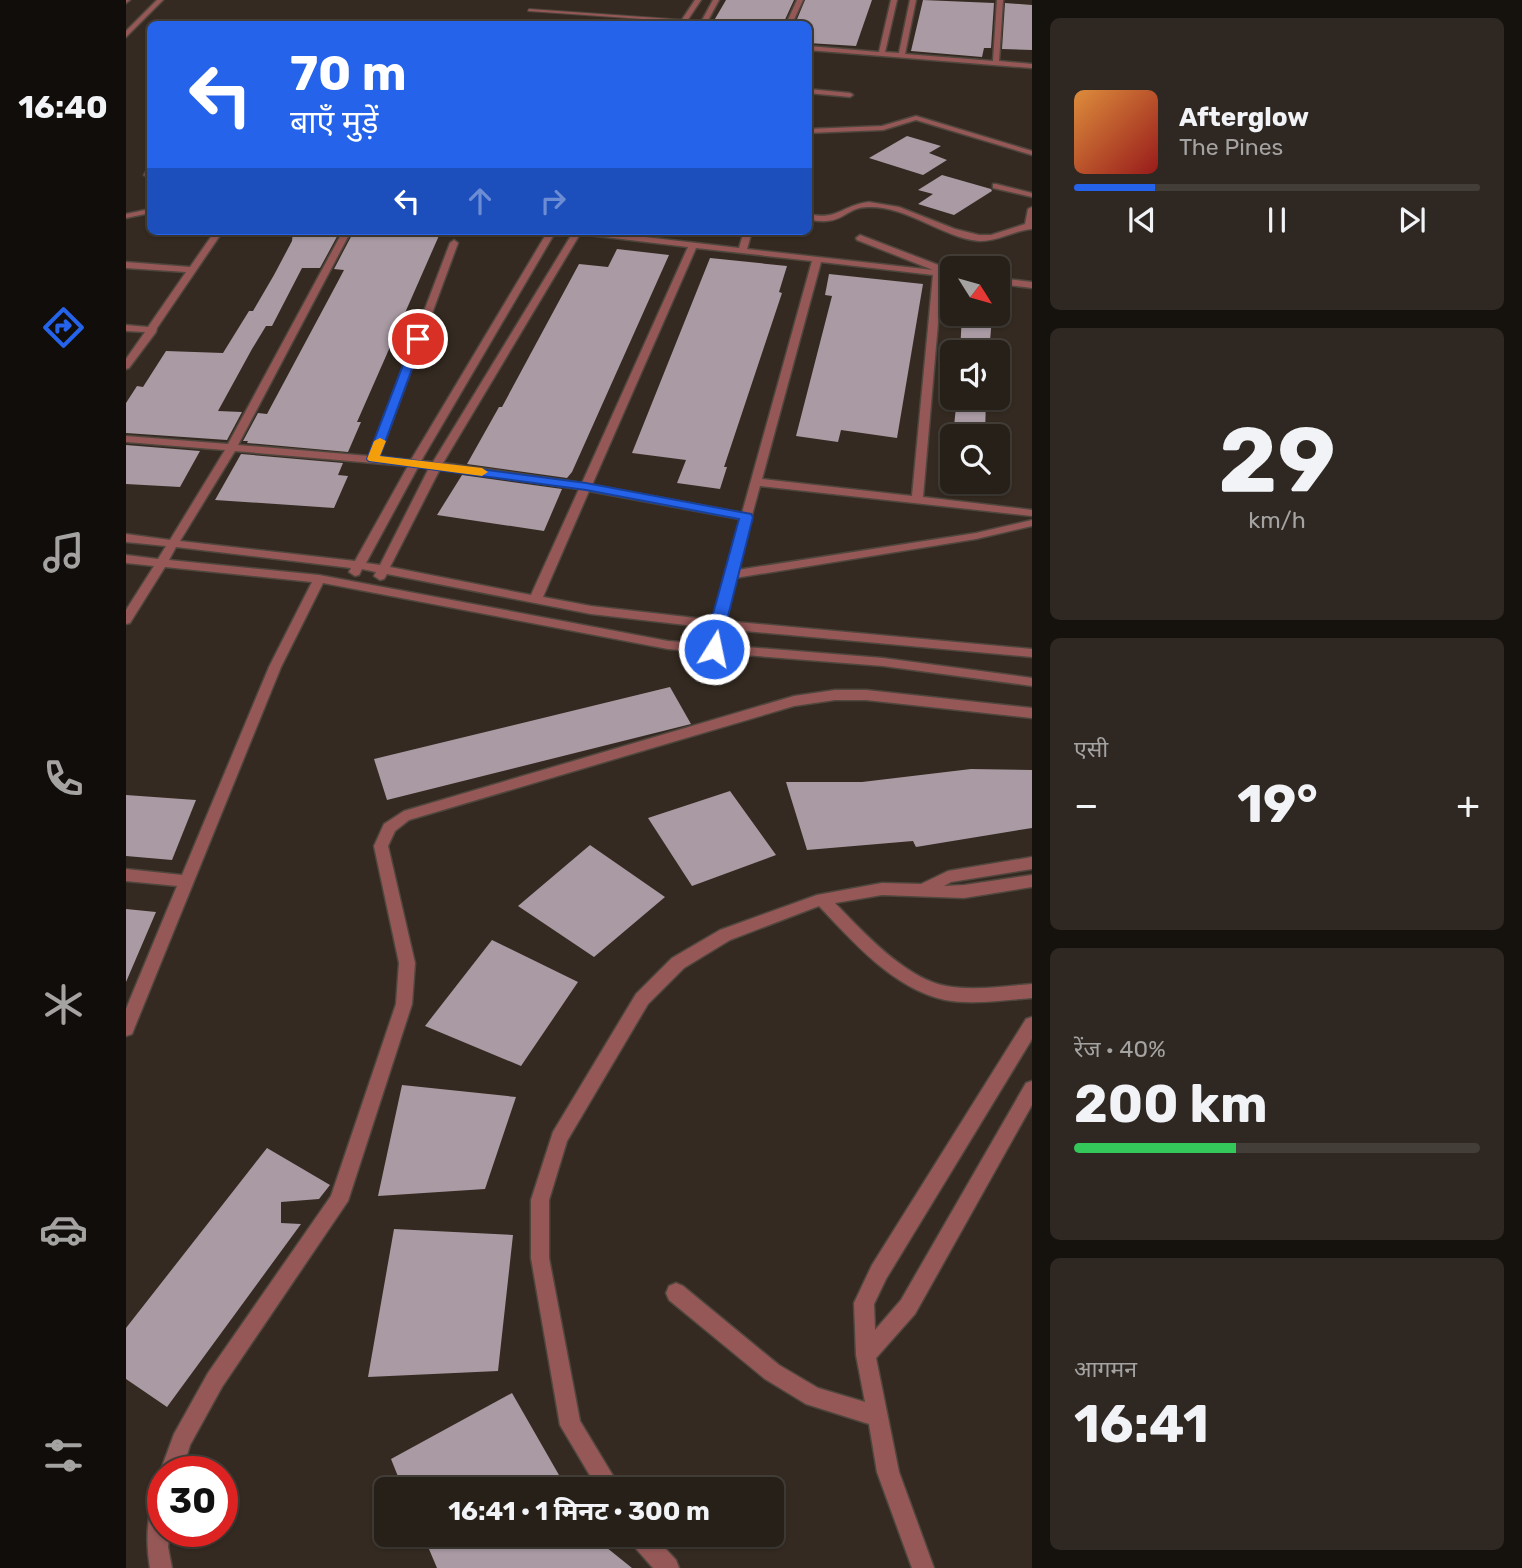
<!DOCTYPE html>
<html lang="hi">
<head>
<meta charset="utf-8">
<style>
	:root { --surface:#272019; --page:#2f2822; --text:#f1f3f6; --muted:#a4a3a2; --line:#433e38; --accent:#2563eb }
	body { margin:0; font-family:Rubik,"Noto Sans Devanagari",sans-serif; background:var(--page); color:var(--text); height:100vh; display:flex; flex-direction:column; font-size:26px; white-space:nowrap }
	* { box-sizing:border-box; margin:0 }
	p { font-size:23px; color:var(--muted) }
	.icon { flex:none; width:38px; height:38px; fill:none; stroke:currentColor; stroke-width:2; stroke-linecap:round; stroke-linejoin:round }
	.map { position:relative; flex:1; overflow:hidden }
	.drawer { display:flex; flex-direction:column; gap:18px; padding:18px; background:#15120e; width:490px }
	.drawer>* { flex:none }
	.top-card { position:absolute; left:21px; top:21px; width:665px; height:214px; border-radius:10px; box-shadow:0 2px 5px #0004,0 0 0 2px var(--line); background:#2563eb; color:#fff; overflow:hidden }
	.needle { width:46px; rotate:127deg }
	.fabs { position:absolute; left:814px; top:256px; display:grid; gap:14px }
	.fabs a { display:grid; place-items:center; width:70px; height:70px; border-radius:10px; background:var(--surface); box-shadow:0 2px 5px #0004,0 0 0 2px var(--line); font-size:35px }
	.speed { position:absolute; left:21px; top:1456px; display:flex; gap:14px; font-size:35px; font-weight:700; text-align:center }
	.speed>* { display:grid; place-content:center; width:91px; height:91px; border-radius:50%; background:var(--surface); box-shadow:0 2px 5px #0004,0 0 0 2px var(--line); line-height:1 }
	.speed .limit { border:10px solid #d22; background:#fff; color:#111 }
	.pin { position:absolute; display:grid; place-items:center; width:60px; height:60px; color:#fff; margin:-30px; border:4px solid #fff; border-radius:50%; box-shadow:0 2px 7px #0007 }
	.me { position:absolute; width:77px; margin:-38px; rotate:10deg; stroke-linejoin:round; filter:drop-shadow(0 0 5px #0008) }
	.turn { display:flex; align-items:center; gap:24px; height:147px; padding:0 28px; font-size:32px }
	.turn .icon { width:91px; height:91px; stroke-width:2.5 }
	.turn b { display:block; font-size:49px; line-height:60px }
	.lanes { display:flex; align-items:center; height:66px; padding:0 28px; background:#0003; justify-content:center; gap:35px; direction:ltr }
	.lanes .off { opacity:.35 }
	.big { font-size:52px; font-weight:700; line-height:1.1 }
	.drawer .widget { flex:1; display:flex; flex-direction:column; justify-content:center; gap:10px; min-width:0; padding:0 24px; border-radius:10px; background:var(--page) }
	.drawer .dial { align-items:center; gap:0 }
	.dial b { font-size:91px; line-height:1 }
	.song { display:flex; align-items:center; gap:21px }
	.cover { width:84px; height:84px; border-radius:10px; background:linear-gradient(135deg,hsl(30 70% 55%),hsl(0 70% 35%)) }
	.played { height:7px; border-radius:4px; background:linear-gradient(90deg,var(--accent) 20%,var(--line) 20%) }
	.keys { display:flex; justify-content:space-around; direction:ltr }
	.heat { display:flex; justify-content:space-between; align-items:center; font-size:38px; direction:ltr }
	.charge { height:10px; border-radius:5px; background:linear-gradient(90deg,#34c759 40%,var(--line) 0) }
	.trip { position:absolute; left:248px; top:1477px; width:410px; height:70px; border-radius:10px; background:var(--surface); box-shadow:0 2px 5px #0004,0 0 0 2px var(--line); font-weight:700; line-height:70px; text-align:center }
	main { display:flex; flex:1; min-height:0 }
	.tab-bar { display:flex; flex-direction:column; width:126px; justify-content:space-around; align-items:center; background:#100d0a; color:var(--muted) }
	.tab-bar .icon { width:49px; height:49px }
	.tab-bar .on { color:var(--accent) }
	.tab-bar b { font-size:32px; color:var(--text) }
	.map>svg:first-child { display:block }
</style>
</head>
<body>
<main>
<nav class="tab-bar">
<b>16:40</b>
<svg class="icon on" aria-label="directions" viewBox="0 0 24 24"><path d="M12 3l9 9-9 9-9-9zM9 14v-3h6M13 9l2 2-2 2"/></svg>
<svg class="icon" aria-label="music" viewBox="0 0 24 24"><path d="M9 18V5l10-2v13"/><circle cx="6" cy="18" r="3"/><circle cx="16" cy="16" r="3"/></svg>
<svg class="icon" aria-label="phone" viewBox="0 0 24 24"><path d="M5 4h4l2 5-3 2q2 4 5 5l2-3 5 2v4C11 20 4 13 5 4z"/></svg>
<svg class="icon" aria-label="climate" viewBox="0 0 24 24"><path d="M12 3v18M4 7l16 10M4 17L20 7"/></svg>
<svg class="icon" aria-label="car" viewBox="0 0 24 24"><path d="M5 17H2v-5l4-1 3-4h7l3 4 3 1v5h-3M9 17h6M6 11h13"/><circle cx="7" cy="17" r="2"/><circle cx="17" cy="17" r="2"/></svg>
<svg class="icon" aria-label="filters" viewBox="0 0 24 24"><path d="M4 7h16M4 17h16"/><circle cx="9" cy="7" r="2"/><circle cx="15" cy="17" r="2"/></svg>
</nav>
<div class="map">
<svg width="906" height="1568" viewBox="0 0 906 1568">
	<rect width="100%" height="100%" fill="#342a21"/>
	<!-- building -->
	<path fill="#a99aa3" d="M600 0H668L657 24H586Z
		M679 0H746L730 46 682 43V24H669Z
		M797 0 868 3 865 48H858L856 57 785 51Z
		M879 3 906 5V50L876 49Z
		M781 136 815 146 803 153 821 160 797 175 743 158Z
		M816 175 865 189 866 191 828 215 792 204 807 194 792 190Z
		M167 231H214L194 268H176L146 326H140L126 349 92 411 116 412 101 440 0 433V403L11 386 17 387 40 351 97 353 123 311H127L148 275 166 241Z
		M228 231H315L231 422H235L222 452 121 443 122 441H117L132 413 141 414 209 287 218 270 208 269Z
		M491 249 543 255 446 472 441 478 341 464 373 407H376L453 264 482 267Z
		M584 258 661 266 653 292 656 293 598 467H601L594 489 551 483 560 460 506 453Z
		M703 274 797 284 771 438 715 430 712 442 670 436 706 296 699 295Z
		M836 315 866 318 863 352H834Z
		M831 397H860L859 436H827Z
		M0 445 74 451 54 487 0 484Z
		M115 454 217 463 212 475 222 476 208 508 89 500Z
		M336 475 436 489 418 531 311 515Z
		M544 687 565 724 261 800 248 759Z
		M845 769 906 770V828L790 847 787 841 681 850 660 782H736Z
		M604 791 650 855 566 886 522 818Z
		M0 795 70 800 46 860 0 856Z
		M464 845 539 897 468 957 392 906Z
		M0 909 30 912 0 982Z
		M366 940 452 982 395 1066 299 1026Z
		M276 1085 390 1097 359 1189 252 1196Z
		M141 1148 204 1185 193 1199 155 1202V1223L175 1224 41 1407 0 1379V1328Z
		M268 1229 387 1235 372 1371 242 1377Z
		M386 1393 441 1489H277L265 1459Z
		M297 1535H465L506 1568H311Z"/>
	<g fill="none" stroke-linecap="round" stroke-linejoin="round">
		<defs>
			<path id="lane" d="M403 9 560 20 562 21 560 22 402 11Z
				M327 231H388L385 233 329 234 327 233Z"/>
			<path id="street" d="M0 0H4L0 3Z
				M31 0H37L0 37V31Z
				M569 0H575L559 24H553Z
				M587 0H593L580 24H574Z
				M671 0H677L666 24H660Z
				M765 0H771L759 52 773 53 784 0H790L779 54 867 61 871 0H877L873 61 906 64V68L682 50V46L753 52Z
				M682 89 724 93 727 95 724 97 682 93Z
				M790 116 906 151V155L790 120 757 130 682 133V129L756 126Z
				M21 170H24V177L18 175Z
				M870 184 906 193V197L867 188V184Z
				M743 202 773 207 829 229 853 235H865L899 224 902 209 906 207V229C889 230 871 242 853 241 815 237 783 207 744 207 718 206 718 228 682 219V214C712 221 716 205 743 202Z
				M24 209V213L0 218V214Z
				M89 231H97L31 328 30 332 3 368 0 369V359L19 332 0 331V325L22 327 60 272 0 268V262L64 267Z
				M217 231H225L112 445 243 456 324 243 328 240 332 243 253 457 285 460 422 231H430L295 461 307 462 446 234 442 231H468L613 248 618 231H626L621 249 807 270 731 240 730 238 734 235 815 266 816 271 826 272V278L816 276 797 497 906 510V516L634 486 611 570 850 533 906 520V526L850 539 609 578 599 621 906 649V657L598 629 595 645 757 658 906 678V686L757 666 542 649 197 583 155 667 8 1029 6 1034 0 1036V1009L51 886 0 881V869L56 875 143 667 186 582 39 567 4 623 0 624V610L28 566 0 563V555L32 559 40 546 0 542V534L44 540 99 450 0 442V436L102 444ZM454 234 562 247 456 483 317 463ZM570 248 686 261 616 513 466 485ZM695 262 807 275 786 496 636 479ZM109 451 282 466 229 561 54 541ZM292 467 303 468 254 565 240 563ZM314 469 453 489 405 595 264 567ZM463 491 614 519 587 620 465 606 417 597ZM50 547 225 568 223 572 229 576 233 575 236 569 250 572 248 576 254 580 258 579 261 574 465 614 586 628 583 644 542 641 193 575 43 560Z
				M872 278 906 282V288L872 284Z
				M709 690H740L906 708V718L740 700H709L668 706 283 820 269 831 262 846 289 963 286 1004 222 1201 96 1387 64 1445 56 1472H37V1477L34 1472 48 1434 82 1373 205 1196 270 1004 273 963 248 846 258 824 278 811 668 696Z
				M906 857V869L825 882 818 886 838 885 906 875V887L838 898 756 895 709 903C736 931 780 979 820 986 848 991 878 986 906 984V998C878 1000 847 1005 819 1000 768 989 727 942 693 906L604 940 558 968 522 1004 441 1141 423 1200V1258L454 1421 495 1489H472L434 1425 405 1258V1200L427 1132 510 994 546 958 594 930 691 895 756 883 795 884 822 871Z
				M906 1017V1039L760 1279 748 1304 749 1330 775 1300 900 1083 906 1081V1105L789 1314 750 1358 773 1472 808 1568H786L751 1472 743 1424 680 1404 639 1379 543 1300 540 1293 543 1286 550 1283 557 1286 653 1365 692 1388 739 1402 730 1355 728 1303 746 1265 900 1019Z
				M37 1493V1531H44L42 1547 46 1568H24C20 1545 20 1519 29 1496Z
				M502 1535H527L550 1560 553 1568H527L505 1543Z"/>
		</defs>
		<!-- lane casing -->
		<use href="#lane" stroke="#4f463d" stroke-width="2"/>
		<!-- street casing -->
		<use href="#street" stroke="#4f463d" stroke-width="3"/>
		<!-- lane -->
		<use href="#lane" fill="#955857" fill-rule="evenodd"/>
		<!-- street -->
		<use href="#street" fill="#955857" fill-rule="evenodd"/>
	</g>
	<!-- route -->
	<path fill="#2563eb" stroke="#184099" stroke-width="2" d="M292 336 297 339 254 456 460 483 625 514 627 517 593 652 588 654 581 649 584 625 613 519 460 490 243 461 241 459 287 339Z"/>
	<!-- slow -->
	<path fill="#f59e0b" d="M254 438 260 441 254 456 356 468 362 472 356 476 243 461 241 459 248 441Z"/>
</svg>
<div class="fabs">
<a><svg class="needle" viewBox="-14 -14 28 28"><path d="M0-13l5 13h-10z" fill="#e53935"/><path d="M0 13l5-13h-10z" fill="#a4a3a2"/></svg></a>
<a><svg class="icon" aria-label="sound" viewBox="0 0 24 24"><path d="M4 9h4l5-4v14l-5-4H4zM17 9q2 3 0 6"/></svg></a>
<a><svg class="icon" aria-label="search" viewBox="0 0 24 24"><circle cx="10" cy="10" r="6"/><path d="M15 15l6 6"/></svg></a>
</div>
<div class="speed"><div class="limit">30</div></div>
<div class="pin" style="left:292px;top:339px;background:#d93025"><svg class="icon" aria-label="arrive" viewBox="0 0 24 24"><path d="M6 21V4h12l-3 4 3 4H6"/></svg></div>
<svg class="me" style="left:588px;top:649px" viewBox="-20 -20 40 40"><circle r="17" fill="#2563eb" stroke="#fff" stroke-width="3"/><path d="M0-11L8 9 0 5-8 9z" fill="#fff"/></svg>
<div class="trip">16:41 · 1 मिनट · 300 m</div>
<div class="top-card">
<div class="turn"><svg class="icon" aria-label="left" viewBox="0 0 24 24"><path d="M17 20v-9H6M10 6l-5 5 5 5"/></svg><div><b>70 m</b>बाएँ मुड़ें</div></div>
<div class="lanes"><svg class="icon" aria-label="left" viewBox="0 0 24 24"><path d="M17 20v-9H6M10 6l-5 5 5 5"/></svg><svg class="icon off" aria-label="ahead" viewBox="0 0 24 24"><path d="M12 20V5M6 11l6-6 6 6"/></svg><svg class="icon off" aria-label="right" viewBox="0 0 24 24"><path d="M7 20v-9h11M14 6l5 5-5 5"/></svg></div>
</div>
</div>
<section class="drawer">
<div class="widget">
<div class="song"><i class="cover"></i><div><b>Afterglow</b><p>The Pines</p></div></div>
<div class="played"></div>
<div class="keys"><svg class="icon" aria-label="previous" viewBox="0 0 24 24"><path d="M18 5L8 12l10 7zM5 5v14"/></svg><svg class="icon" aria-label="pause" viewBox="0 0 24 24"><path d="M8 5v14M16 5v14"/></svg><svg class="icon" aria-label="next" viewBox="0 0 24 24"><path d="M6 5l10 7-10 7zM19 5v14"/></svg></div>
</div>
<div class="widget dial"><b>29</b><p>km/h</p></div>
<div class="widget"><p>एसी</p>
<div class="heat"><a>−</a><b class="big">19°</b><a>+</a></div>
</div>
<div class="widget"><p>रेंज · 40%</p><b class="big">200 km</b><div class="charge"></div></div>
<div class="widget"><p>आगमन</p><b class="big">16:41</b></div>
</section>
</main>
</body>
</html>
